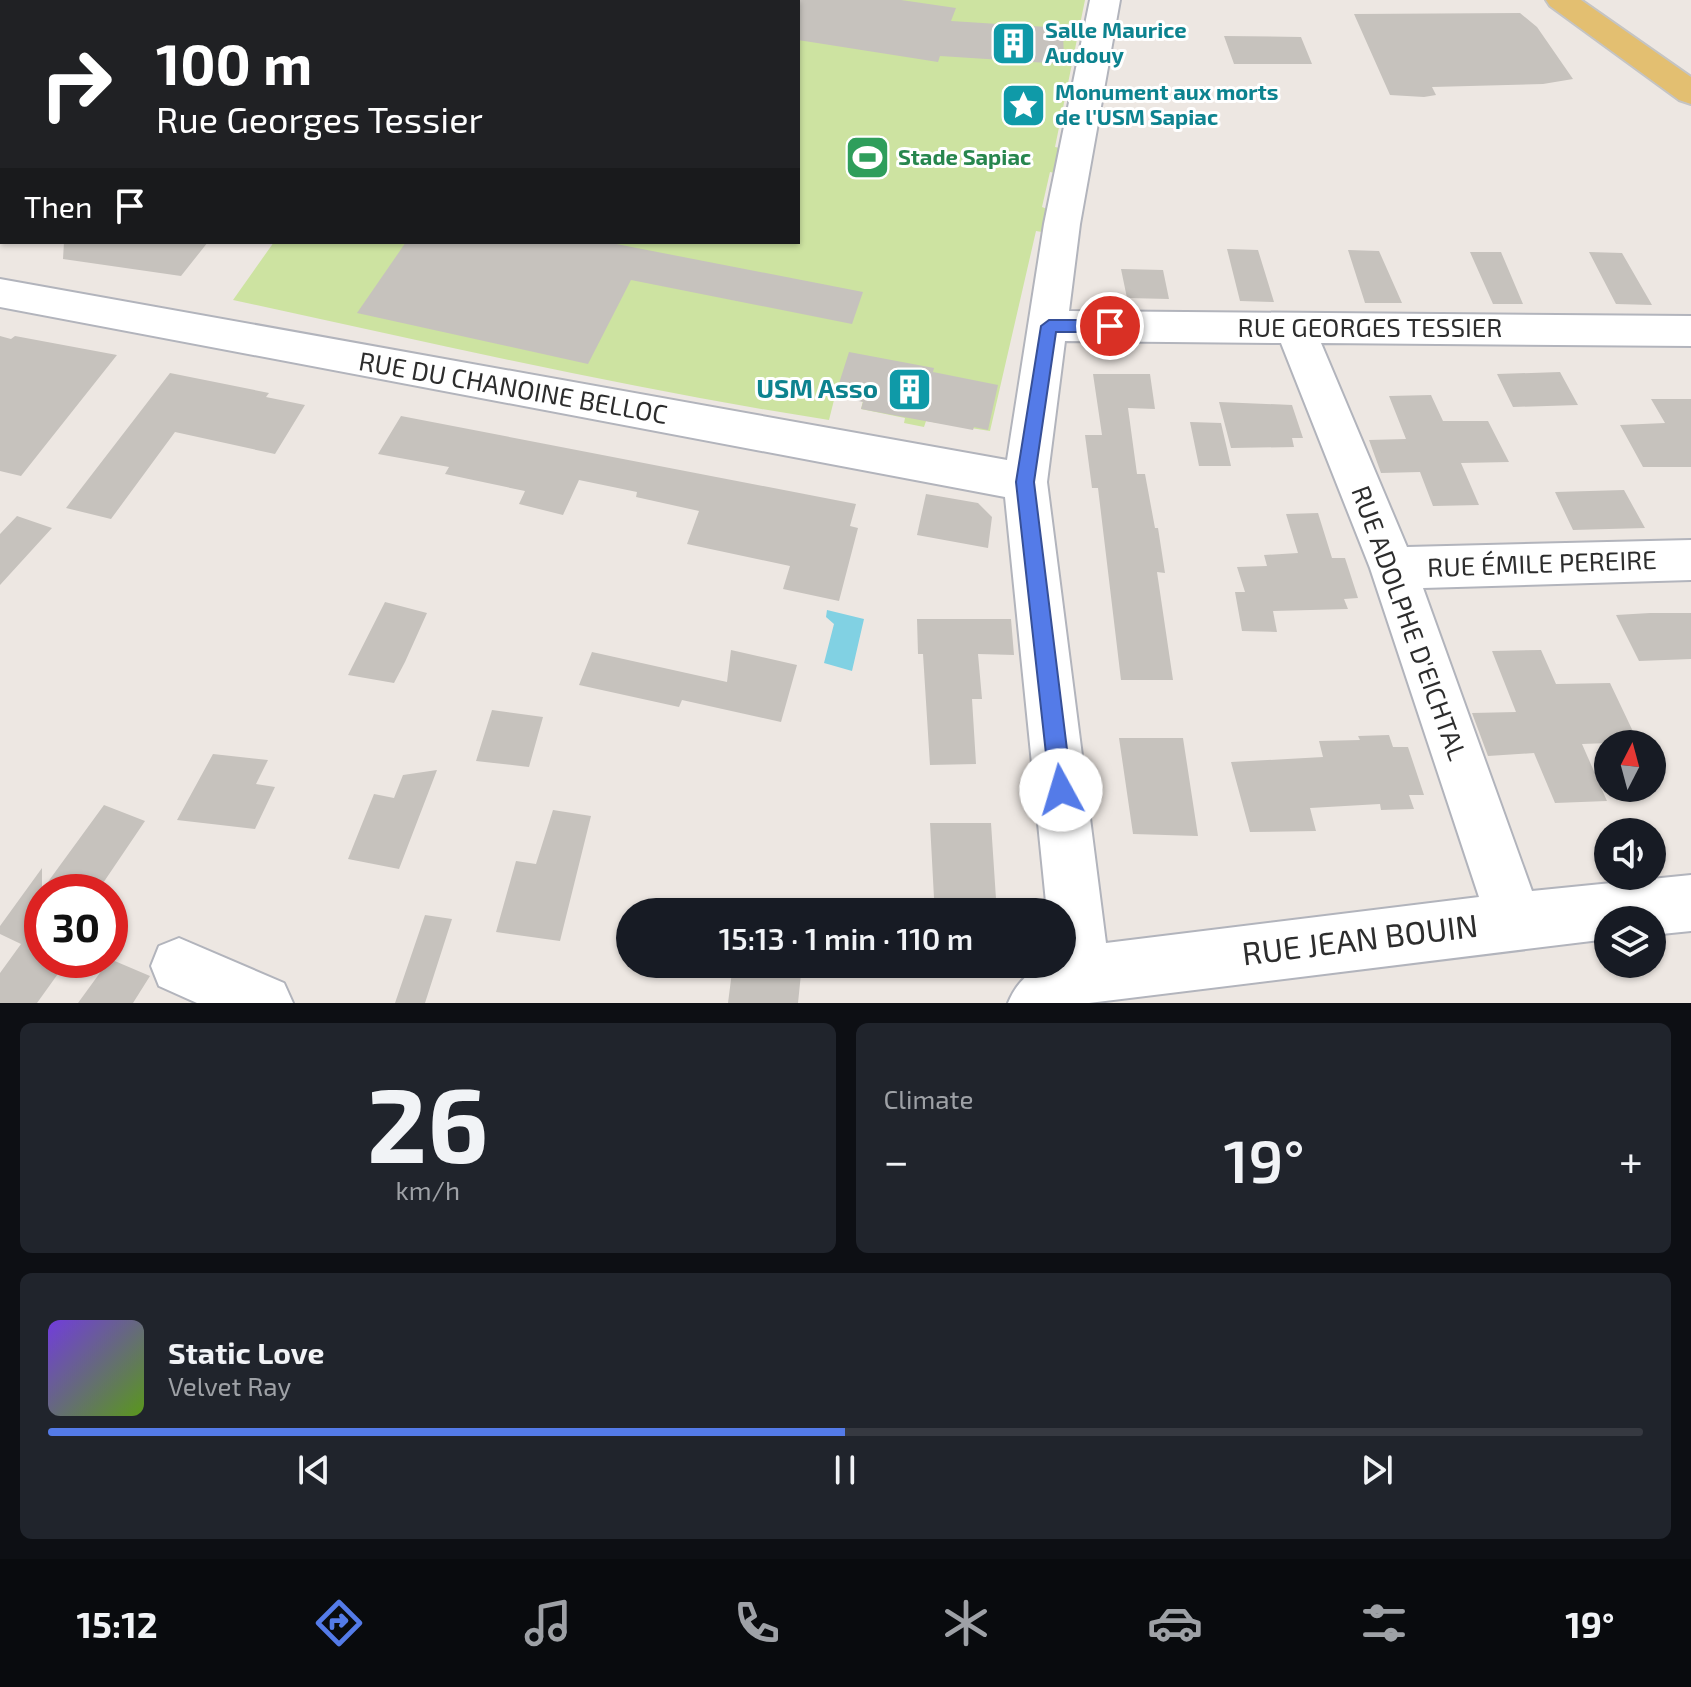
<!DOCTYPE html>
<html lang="en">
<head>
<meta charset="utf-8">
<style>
	:root { --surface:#171b24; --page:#20242c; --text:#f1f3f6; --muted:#9ea1a6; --line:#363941; --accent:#547be8 }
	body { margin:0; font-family:"Exo 2",sans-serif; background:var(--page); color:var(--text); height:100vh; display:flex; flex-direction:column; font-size:30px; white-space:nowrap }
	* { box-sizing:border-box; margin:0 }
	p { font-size:26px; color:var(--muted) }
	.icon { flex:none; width:44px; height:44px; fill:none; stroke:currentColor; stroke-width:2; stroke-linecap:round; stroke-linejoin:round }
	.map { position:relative; height:1003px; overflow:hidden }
	.panel { display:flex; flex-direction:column; gap:20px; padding:20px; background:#0d0f14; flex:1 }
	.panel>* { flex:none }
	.banner { position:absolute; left:0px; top:0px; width:800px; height:244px; box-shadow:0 2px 6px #0004; background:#202124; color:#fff; overflow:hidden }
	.needle { width:52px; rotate:6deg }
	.controls { position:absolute; left:1594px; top:730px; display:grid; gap:16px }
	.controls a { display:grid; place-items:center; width:72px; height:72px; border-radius:50%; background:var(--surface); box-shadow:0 2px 6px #0004; font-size:40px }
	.speed { position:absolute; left:24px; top:874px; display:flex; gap:16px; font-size:40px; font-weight:700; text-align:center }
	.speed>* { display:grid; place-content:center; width:104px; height:104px; border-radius:50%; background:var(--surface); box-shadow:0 2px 6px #0004; line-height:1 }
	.speed .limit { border:12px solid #d22; background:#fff; color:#111 }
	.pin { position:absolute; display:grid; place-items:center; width:68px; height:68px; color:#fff; margin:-34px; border:4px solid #fff; border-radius:50%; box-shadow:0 2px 8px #0007 }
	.me { position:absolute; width:88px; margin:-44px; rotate:354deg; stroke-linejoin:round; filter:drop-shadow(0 0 6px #0008) }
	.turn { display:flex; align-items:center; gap:28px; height:168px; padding:0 24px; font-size:36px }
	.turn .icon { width:104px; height:104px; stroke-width:2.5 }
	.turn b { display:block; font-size:56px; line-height:68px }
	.then { display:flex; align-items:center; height:76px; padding:0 24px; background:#0003; gap:16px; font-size:30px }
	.big { font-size:60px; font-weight:600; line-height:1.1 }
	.panel .card { flex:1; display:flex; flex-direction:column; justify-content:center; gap:12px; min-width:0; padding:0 28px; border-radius:12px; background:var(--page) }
	.panel .dial { align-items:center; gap:0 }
	.dial b { font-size:104px; line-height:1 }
	.song { display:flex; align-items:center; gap:24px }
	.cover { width:96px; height:96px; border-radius:12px; background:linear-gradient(135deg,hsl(260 70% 55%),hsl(90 70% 35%)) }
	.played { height:8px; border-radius:4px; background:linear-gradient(90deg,var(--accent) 50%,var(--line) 50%) }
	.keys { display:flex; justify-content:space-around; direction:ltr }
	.heat { display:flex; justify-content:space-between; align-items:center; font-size:44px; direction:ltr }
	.panel .tiles { flex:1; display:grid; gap:20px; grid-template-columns:1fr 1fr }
	.card:last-child { grid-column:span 2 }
	.trip { position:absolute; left:616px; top:898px; width:460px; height:80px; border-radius:40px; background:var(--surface); box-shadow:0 2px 6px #0004; font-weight:600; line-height:80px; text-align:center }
	.tabs { display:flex; height:128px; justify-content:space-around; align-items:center; background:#090b0e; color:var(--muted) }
	.tabs .icon { width:56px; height:56px }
	.tabs .on { color:var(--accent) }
	.tabs b { font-size:36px; color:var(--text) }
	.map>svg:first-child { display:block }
</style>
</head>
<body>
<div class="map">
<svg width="1691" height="1003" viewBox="0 0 1691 1003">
	<rect width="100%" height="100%" fill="#ede7e2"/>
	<!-- pitch -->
	<path fill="#cde3a1" d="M417 0H1085L1055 147 1060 148 1055 173 1050 172 1042 207 1047 209 1042 232 1036 231 990 431 926 421 924 427 904 423 905 418 861 409 863 401 835 396 829 420C629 389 431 343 233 300L274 242H798V2H415Z"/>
	<!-- water -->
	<path fill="#81d1e3" d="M827 610 864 619 852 671 824 663 834 624 826 617Z"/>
	<!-- building -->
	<path fill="#c6c2bd" d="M798 0H901L956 8 951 21 1063 28 1064 64 940 56 938 62 798 40Z
		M1520 13 1537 27 1573 79 1543 84 1432 87 1436 95 1424 97 1390 95 1354 14Z
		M1224 36 1301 37 1312 64H1234Z
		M64 242H208L181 276 63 259Z
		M406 242H606L863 292 852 324 631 280 588 364 357 313Z
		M1227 249 1258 250 1274 302 1240 301Z
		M1348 250 1379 251 1402 303H1365Z
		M1470 252H1501L1523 304H1493Z
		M1589 252 1622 253 1652 305 1616 304Z
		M1121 269 1163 270 1169 299 1127 298Z
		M0 336 11 339 15 336 117 355 21 476 0 471Z
		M849 352 934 368 933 372 998 385 988 430 974 427 973 430 861 409 863 402 835 396Z
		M1560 372 1578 405 1513 407 1497 374Z
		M170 373 269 393 266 397 305 405 275 454 175 432 111 519 66 508Z
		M1093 374H1150L1155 409 1128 408 1137 474H1145L1155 528H1158L1165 573 1157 572 1173 680H1121L1098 488H1092L1085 435H1102Z
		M1431 395 1443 421H1488L1509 462 1461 463 1479 505 1433 506 1420 472 1381 473 1369 440 1406 439 1389 396Z
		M1651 399H1691V467H1643L1620 425 1665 423Z
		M1219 402 1292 405 1303 438H1292L1294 447 1231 448Z
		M401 416 856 504 850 526 858 528 839 601 783 589 790 566 687 544 699 511 636 497 637 492 579 480 563 515 519 504 525 491 445 474 449 467 378 454Z
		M1190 422 1221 423 1231 466H1199Z
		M1624 490 1645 528 1573 530 1555 492Z
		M926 494 978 503 992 517 988 548 917 535Z
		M1318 513 1332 558H1345L1358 598 1344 599 1348 609 1273 611 1277 632 1242 631 1235 592H1245L1237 567 1267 566 1264 555 1298 553 1286 514Z
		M17 516 52 528 0 585V534Z
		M385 602 427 613 405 662 394 683 348 675Z
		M1650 613H1691V659L1639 661 1616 615Z
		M917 619H1011L1014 655 978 654 982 699H972L976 764 930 765 923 654H918Z
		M731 650 797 665 781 722 682 700 679 707 579 685 592 652 727 682Z
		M1541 650 1556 684 1610 683 1638 742 1582 744 1607 801 1555 803 1534 753 1488 756 1472 713 1516 712 1492 651Z
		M492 710 543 717 529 767 476 761Z
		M1389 735 1393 747H1408L1424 795H1409L1414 809 1381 810 1380 804 1310 808 1316 831 1250 832 1231 762 1323 757 1319 741 1360 740 1358 736Z
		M1119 738H1183L1198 836 1133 834Z
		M213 754 268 760 256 784 275 787 255 829 177 820Z
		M437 770 399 869 348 859 374 794 394 798 403 775Z
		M104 805 145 821 97 892H42V961L60 971 37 1003H0V973L21 944 0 934V926L42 868V890Z
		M553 810 591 816 560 941 496 932 516 861 536 864Z
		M930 823H991L996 899 934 898Z
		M425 915 452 919 425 1003H395Z
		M110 959 150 976 133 1003H78Z
		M733 964H802L798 1003H728Z"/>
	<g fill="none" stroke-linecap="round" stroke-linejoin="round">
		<defs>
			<path id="minor" d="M1090 0H1120L1080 224 1069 311 1691 316V346L1321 343 1407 547 1691 540V580L1423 588 1532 891 1691 875V931L1652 935V920H1608V939L1089 1003H1008C1018 979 1035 964 1062 964V912H1047L1005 497 0 307V279L1007 460 1044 224ZM1065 341 1281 343 1370 568 1479 897 1106 943 1047 482Z
				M0 27H2V47H0Z
				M179 938 284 983 293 1003H197L159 986 151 966 159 946Z"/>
			<path id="major" d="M22 0H54L21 2Z
				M1546 0H1581L1691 77V104L1679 100 1550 6Z"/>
		</defs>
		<!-- minor casing -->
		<use href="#minor" stroke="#b2b4bc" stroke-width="4"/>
		<!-- major casing -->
		<use href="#major" stroke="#c4c4c4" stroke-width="4"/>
		<!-- minor -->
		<use href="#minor" fill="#fff" fill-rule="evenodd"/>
		<!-- major -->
		<use href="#major" fill="#e3bf71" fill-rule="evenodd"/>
	</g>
	<!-- route -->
	<path fill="#547be8" stroke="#375097" stroke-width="2" d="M1049 320H1110L1118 326 1110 332H1056L1034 482 1072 790 1068 797 1061 801 1053 797 1050 790 1016 482 1041 326Z"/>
	<!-- icons -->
	<defs>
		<symbol id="building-square" viewBox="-11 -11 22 22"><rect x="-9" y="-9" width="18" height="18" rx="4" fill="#0f9aa8" stroke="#fff"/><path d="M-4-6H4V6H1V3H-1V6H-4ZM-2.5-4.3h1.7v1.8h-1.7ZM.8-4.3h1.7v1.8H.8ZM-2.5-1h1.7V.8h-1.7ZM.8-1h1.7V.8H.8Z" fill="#fff"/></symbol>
		<symbol id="sight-square" viewBox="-11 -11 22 22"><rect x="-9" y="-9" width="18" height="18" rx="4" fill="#0f9aa8" stroke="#fff"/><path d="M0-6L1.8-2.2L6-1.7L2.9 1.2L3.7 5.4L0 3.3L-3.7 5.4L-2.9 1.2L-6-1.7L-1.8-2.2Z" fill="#fff"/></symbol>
		<symbol id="stadium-square" viewBox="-11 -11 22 22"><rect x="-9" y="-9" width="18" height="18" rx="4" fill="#2e9e5b" stroke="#fff"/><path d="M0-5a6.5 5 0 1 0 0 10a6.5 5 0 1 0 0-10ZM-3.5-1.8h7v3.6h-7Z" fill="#fff"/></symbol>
	</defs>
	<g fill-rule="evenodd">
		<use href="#building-square" x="988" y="18" width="51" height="51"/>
		<use href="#sight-square" x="998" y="80" width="51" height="51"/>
		<use href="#stadium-square" x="842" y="132" width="51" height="51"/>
		<use href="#building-square" x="884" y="364" width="51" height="51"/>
	</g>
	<g text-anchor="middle" stroke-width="6" stroke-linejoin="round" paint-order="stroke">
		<!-- far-culture labels -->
		<g font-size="22" font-weight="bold" fill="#0d838f" stroke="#fff" text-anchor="start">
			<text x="1045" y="38">Salle Maurice<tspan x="1045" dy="25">Audouy</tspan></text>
			<text x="1055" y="100">Monument aux morts<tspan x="1055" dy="25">de l'USM Sapiac</tspan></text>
		</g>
		<!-- far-leisure labels -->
		<g font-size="22" font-weight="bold" fill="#27864d" stroke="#fff" text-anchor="start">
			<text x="898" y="165">Stade Sapiac</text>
		</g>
		<!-- street labels -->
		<g font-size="26" fill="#2d2d2d" stroke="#fff">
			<text x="1370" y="337">RUE GEORGES TESSIER</text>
			<text transform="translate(513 388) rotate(10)" y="9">RUE DU CHANOINE BELLOC</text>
			<text transform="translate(1542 564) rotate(-2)" y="9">RUE ÉMILE PEREIRE</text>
			<text transform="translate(1409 623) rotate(70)" y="9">RUE ADOLPHE D'EICHTAL</text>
		</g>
		<!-- culture labels -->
		<g font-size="26" font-weight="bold" fill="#0d838f" stroke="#fff" text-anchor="end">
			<text x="878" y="398">USM Asso</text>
		</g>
		<!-- near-street labels -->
		<g font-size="32" fill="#2d2d2d" stroke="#fff">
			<text transform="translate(1360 940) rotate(-7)" y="11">RUE JEAN BOUIN</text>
		</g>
	</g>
</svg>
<div class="controls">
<a><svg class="needle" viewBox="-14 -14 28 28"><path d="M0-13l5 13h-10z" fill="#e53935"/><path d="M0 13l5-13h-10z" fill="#9ea1a6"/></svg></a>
<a><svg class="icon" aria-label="sound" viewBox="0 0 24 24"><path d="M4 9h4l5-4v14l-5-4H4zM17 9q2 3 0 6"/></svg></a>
<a><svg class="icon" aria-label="layers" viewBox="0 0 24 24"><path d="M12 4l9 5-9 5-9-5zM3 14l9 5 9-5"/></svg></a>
</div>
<div class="speed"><div class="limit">30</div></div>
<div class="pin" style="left:1110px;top:326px;background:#d93025"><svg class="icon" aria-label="arrive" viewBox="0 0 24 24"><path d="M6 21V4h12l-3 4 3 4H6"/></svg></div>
<svg class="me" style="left:1061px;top:790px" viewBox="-20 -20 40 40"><circle r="19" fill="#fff"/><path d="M0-13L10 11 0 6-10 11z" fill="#547be8"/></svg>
<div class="trip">15:13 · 1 min · 110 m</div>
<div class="banner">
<div class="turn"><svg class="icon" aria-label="right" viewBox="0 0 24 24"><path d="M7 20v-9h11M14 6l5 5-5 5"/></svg><div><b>100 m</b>Rue Georges Tessier</div></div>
<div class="then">Then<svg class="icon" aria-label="arrive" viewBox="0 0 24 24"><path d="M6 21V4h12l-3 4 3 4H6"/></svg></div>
</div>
</div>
<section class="panel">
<div class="tiles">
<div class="card dial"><b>26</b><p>km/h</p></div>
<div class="card"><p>Climate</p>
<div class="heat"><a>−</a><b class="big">19°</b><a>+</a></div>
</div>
<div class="card">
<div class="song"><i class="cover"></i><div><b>Static Love</b><p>Velvet Ray</p></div></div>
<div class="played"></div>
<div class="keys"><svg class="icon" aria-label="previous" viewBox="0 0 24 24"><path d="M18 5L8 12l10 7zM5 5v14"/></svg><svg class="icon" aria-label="pause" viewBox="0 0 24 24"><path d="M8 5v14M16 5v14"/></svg><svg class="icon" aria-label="next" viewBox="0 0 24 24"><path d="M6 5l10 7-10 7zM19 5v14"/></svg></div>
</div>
</div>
</section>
<nav class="tabs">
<b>15:12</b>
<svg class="icon on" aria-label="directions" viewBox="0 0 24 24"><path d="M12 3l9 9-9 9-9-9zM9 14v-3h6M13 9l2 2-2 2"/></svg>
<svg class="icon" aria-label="music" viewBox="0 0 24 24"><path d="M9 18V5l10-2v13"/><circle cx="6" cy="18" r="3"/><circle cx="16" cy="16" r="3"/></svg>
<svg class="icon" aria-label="phone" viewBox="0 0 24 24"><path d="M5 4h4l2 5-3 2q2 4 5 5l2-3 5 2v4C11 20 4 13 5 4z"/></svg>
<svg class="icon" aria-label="climate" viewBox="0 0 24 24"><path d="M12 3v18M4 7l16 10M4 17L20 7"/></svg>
<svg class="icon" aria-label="car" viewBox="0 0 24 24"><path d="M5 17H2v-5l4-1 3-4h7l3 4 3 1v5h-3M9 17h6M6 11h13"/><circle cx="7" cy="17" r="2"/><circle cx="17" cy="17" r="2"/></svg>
<svg class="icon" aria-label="filters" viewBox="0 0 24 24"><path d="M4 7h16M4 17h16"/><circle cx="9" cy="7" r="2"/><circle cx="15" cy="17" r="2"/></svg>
<b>19°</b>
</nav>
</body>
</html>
